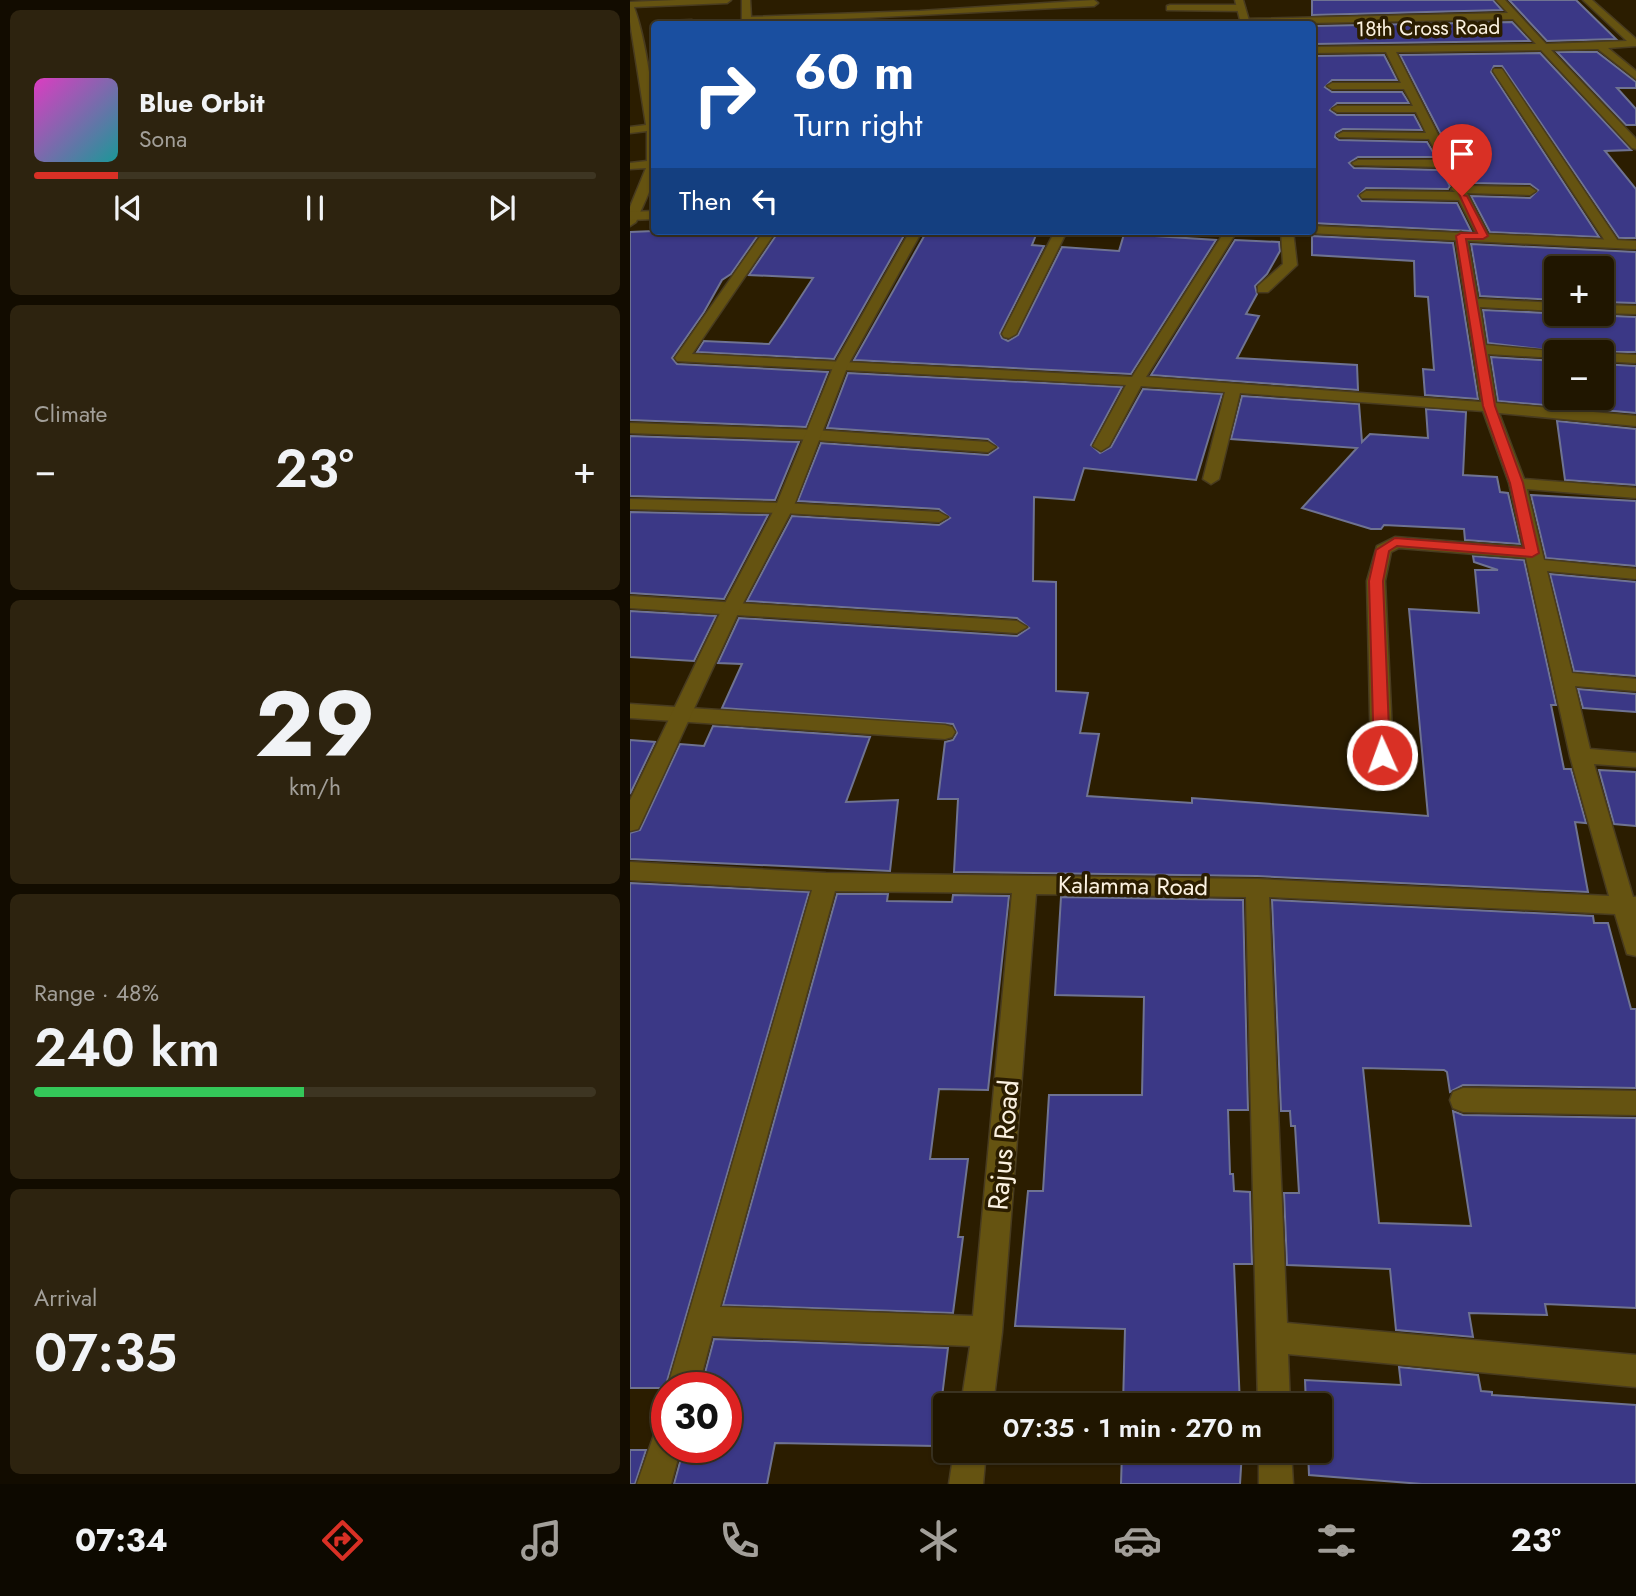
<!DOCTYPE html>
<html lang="en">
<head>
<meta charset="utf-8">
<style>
	:root { --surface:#201600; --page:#2d230f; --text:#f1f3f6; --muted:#a29f99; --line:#3d3522; --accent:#d93025 }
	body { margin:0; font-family:Jost,sans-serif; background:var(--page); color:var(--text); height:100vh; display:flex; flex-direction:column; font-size:26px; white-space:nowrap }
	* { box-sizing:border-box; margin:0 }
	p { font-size:23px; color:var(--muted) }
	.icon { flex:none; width:38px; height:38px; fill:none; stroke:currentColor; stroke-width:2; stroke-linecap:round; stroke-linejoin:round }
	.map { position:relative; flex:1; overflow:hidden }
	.drawer { display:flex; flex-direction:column; gap:10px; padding:10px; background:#120c00; width:630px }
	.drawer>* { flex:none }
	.banner { position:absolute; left:21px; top:21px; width:665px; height:214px; border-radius:7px; box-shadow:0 2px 5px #0004,0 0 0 2px var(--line); background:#1a4fa0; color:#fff; overflow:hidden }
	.tools { position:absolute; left:914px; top:256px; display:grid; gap:14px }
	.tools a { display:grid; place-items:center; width:70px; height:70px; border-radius:7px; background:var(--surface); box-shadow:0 2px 5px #0004,0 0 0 2px var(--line); font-size:35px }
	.speed { position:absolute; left:21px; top:1372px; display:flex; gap:14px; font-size:35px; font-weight:700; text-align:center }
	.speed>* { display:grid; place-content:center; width:91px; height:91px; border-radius:50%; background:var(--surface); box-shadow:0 2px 5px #0004,0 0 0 2px var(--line); line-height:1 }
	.speed .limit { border:10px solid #d22; background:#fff; color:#111 }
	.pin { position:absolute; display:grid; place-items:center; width:60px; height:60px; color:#fff; margin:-72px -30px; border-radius:50% 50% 50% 0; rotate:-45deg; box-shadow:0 0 7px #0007 }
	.pin .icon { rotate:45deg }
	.me { position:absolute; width:77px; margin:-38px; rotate:358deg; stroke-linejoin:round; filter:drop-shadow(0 0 5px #0008) }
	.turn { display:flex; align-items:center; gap:24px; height:147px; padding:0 28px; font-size:32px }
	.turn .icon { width:91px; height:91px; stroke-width:2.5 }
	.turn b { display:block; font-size:49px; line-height:60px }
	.then { display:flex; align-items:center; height:66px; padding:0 28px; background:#0003; gap:14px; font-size:26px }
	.big { font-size:52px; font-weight:600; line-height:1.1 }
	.drawer .tile { flex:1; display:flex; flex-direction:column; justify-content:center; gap:10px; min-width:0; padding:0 24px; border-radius:10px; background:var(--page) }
	.drawer .dial { align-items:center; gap:0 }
	.dial b { font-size:91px; line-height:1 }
	.song { display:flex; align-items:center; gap:21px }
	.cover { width:84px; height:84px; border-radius:10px; background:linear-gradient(135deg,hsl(310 70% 55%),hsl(180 70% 35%)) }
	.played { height:7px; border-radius:4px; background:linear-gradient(90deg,var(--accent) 15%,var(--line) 15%) }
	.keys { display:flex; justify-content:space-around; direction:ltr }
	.heat { display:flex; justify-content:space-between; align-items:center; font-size:38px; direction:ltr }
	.charge { height:10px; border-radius:5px; background:linear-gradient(90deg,#34c759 48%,var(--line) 0) }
	.trip { position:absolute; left:303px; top:1393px; width:399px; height:70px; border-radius:7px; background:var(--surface); box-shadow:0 2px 5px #0004,0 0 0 2px var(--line); font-weight:600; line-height:70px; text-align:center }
	.menu { display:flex; height:112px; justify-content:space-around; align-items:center; background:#0d0900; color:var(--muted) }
	.menu .icon { width:49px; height:49px }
	.menu .selected { color:var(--accent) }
	.menu b { font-size:32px; color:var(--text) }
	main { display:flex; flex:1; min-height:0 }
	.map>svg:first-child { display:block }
</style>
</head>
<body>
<main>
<section class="drawer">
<div class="tile">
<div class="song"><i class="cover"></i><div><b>Blue Orbit</b><p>Sona</p></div></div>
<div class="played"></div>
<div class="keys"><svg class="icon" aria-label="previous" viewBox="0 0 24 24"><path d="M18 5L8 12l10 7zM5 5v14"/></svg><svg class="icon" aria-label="pause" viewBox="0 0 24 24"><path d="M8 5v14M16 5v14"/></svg><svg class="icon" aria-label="next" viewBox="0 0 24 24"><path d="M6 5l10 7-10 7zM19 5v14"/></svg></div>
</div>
<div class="tile"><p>Climate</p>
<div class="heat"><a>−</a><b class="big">23°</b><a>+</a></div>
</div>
<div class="tile dial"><b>29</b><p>km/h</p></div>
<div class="tile"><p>Range · 48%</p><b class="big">240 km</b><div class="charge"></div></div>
<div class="tile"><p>Arrival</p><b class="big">07:35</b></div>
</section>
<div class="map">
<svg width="1006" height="1484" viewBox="0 0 1006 1484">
	<rect width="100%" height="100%" fill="#2b1d00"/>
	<!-- building -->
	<path fill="#3b3886" stroke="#6f7392" stroke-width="2" d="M682 0H863L872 10 682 15Z
		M879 0H946L986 39 917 41Z
		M882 22 900 41 682 44V26Z
		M927 52H967L1006 82V88H987L1006 109V125H996Z
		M910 53 1001 150 975 151 1006 189V238H989L872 66H864L861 72 969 237 860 232 841 196 900 198 908 190 900 184 836 183 770 55Z
		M754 55 767 80H702L695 87 702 92H772L779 103H707L700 110 707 115H784L792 130 713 129 706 133 705 137 709 140 797 142 806 157H728L719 163 724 168 811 170 820 186 818 189 736 188 728 196 732 201 827 203 841 231 682 223V56Z
		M24 231H131L101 274 92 280 74 312 42 358 47 364 198 372 176 427 0 420V232Z
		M149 231 276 232 204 359 67 352 74 341 139 344 153 324 183 278 119 275Z
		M297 231 406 235 402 245 414 246 370 333 372 338 378 341 388 335 432 247 489 251 494 234 586 240 501 374 224 360Z
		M682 236 823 243 848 399 795 395 793 369 804 370 798 297 785 296 784 261 682 255Z
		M605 240 649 242 650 251 637 274 625 286 627 294 616 314 629 316 607 358 727 365 728 390 521 375Z
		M841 244 1006 252V303L971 302V268H926V300L850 296Z
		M853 310 1006 317V352H934L858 343Z
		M861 357 926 361V397H971V364L1006 366V413L868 401Z
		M218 373 492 387 461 445 470 453 481 447 513 389 592 394 566 480 454 468 444 500 404 497 403 581 426 582V691L458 693 450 733 469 734 457 796 562 803V798L798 816 779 609 849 613 845 570H868L844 562 843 556 894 560 926 705H921L934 769H941L956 823 945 822 958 892 627 876 324 872 328 799H308L315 742 323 740 327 733 323 724 92 708 112 664 88 663 109 618 387 636 399 628 387 618 117 601 162 516 309 525 320 518 309 509 168 501 191 443 358 455 368 448 358 439 197 428Z
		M612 396 729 404 732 442 740 434 798 438 796 409 836 412 833 475 867 477 870 492 878 493 890 544 835 540 834 529 754 525 751 529H741L672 508 727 448 601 439Z
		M927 421 1006 429V485L935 480Z
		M0 436 169 442 145 500 0 496Z
		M901 495 1006 501V566L916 558Z
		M0 512 138 515 94 599 0 593Z
		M920 574 1006 582V676L944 671Z
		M0 611 86 616 64 661 0 657Z
		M948 689 1006 694V712L953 708Z
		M83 726 240 737 216 802 268 800 260 871 0 859V833L10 830 50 744 74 746Z
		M0 740 25 742 0 794Z
		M969 770 1006 772V826L984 824Z
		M0 883 179 892 35 1388H0Z
		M207 894H258L257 901 322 902 323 895 379 896 358 1090 309 1089 300 1159H338L328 1237H333L323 1313 93 1305Z
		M431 897 613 900 618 1110H598L600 1174H603L604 1191 620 1192 622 1264H604L610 1405H493L495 1329 385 1326 398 1191H413L419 1095H512L514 997 425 995Z
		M642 900 963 916 964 923H978L1001 1009H1006V1088L833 1085 820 1092 817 1072 814 1070 733 1068 749 1223 841 1226 823 1111 833 1115 1006 1118V1308L915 1304 917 1315 839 1313 843 1337 766 1330 760 1269 657 1265 654 1193H669L665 1126H661L660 1111H651Z
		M84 1339 318 1348 306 1446 145 1443 137 1484H44L53 1451 96 1452V1388H71Z
		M769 1367 848 1375 851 1391 862 1392V1395L1006 1405V1484H792L679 1475 678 1451H690V1405H676L675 1380 771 1385Z
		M0 1450H16L5 1484H0Z
		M492 1451H612L610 1484H491Z"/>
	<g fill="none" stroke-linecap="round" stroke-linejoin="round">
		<defs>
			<path id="minor" d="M46 0H101L97 3 4 7C17 42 32 140 24 176 21 191 12 207 6 222L0 226V207L16 168 0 169V163L17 161V131L0 133V127L16 125 0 22V2Z
				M112 0H120L121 17 290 11 464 0 468 3 464 6 112 24Z
				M866 0H875L916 44 997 41 953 0H962L1006 39V46L978 48 1006 71V79L968 49 921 50 1006 139V149L1002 148 911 50 766 52 834 186 900 187 906 191 900 195 837 193 859 236 853 240 847 236 829 200 732 198 730 195 736 191 825 192 821 189 823 187 813 167 724 165 722 163 728 160H810L799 139 709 137 707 135 713 132 796 133 786 112H707L702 109 707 106H783L774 89H702L697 86 702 83H771L756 52 682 53V47L906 44 883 19 626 24 610 22 615 19 878 13Z
				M540 5H611L615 8 611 11 537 10V6Z
				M62 20 66 24H31L36 21Z
				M864 69H872L990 244 989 247H979L863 71Z
				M134 231H146L62 354 502 377 595 231H607L516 377 851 402 825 236 827 233 831 232 837 236 848 299 926 303V311L850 307 856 345 932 352H926V358L858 354 866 403 1006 416V426L869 413 894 479 1006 488V498L897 489 914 560 1006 569V579L917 571 942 673 1006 679V691L945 686 960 749 1006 753V767L964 764 1003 897H1006V956L997 954 985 914 639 897 657 1323 1006 1355V1387L658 1354 660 1405H628L616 897 406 894 372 1332 363 1405H331L340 1346 82 1336 68 1388 37 1389 182 890 0 880V862L196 873 627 879 979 896 940 756 896 558 769 548 761 552 755 581 763 755 760 760 752 762 744 760 741 755 737 581 747 546 765 537 893 547 879 483 853 411 610 393 589 479 581 484 573 479 595 392 511 386 479 446 471 451 463 446 496 385 47 361 45 358ZM205 891 382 893 343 1316 90 1307Z
				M425 231H437L386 334 379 338 374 337 372 334Z
				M651 231H663L667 265 638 292H628V286L653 264Z
				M971 305 1006 306V314L971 313Z
				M971 353 1006 355V363L971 361Z
				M0 423 185 430 358 442 366 447 358 452 185 440 0 433Z
				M0 499 154 503 309 512 318 517 309 522 154 513 0 509Z
				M0 596 387 621 397 627 387 633 0 608Z
				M0 704 315 725 322 727 325 732 322 737 315 739 0 718Z
				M833 1088 1006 1091V1115L833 1112 823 1108 820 1100 823 1092Z
				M37 1424V1447H51L41 1484H7L26 1429Z
				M324 1451H356L353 1484H319Z
				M629 1451H661L663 1484H629Z"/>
			<path id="tertiary" d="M605 0H613L620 24H611Z
				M24 211V219L0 220V212Z
				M682 226 1006 241V249L678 233 682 231Z
				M280 231H292L218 365 163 508 111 607 11 823 8 829 0 831V800L93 607 145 508 204 365Z"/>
		</defs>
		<!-- minor casing -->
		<use href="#minor" stroke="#483b1f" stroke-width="3"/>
		<!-- tertiary casing -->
		<use href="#tertiary" stroke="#483b1f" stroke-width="3"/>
		<!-- minor -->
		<use href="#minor" fill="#655311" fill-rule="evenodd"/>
		<!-- tertiary -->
		<use href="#tertiary" fill="#655311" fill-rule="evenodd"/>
	</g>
	<!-- route -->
	<path fill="#d93025" stroke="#8d1f18" stroke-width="2" d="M829 194 837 196 858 236 853 239H836L865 406 893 483 909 553 902 557 767 546 759 551 753 581 760 755 752 761 744 755 739 581 746 550 765 538 894 548 880 483 853 406 826 236 831 233H847Z"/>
	<g text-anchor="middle" stroke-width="7" stroke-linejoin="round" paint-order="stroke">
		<!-- far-street labels -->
		<g font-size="21" fill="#fbf1e0" stroke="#2b1d00">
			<text transform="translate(798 28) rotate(-1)" y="7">18th Cross Road</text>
		</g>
		<!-- street labels -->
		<g font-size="24" fill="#fbf1e0" stroke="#2b1d00">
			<text transform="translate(503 886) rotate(1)" y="8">Kalamma Road</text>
		</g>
		<!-- near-street labels -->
		<g font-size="28" fill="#fbf1e0" stroke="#2b1d00">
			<text transform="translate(373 1145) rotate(-85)" y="10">Rajus Road</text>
		</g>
	</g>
</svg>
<div class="tools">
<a>+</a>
<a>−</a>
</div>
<div class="speed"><div class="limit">30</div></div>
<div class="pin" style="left:832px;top:196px;background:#d93025"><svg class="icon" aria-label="arrive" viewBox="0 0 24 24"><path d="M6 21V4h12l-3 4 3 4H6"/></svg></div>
<svg class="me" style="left:752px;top:755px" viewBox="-20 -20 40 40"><circle r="17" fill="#d93025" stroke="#fff" stroke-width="3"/><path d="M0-11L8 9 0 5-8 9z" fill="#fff"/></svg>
<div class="trip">07:35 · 1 min · 270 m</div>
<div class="banner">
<div class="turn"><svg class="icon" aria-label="right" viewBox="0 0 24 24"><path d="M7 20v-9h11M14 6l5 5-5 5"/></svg><div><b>60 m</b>Turn right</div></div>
<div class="then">Then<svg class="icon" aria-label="left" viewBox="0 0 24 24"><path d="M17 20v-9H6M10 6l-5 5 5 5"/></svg></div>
</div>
</div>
</main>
<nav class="menu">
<b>07:34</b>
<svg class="icon selected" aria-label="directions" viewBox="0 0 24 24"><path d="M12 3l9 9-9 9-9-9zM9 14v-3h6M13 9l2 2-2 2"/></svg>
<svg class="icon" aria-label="music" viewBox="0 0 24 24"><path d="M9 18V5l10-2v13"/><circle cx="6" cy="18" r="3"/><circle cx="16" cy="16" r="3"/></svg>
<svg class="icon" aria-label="phone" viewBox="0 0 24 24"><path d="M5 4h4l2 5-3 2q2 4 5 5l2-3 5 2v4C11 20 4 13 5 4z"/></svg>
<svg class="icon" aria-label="climate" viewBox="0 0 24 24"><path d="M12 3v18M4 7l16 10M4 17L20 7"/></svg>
<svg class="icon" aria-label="car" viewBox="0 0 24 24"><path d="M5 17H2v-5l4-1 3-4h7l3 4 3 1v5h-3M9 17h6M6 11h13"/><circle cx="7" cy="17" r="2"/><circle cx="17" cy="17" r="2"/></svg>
<svg class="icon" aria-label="filters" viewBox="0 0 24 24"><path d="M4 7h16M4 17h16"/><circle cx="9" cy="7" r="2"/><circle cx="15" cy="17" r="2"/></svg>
<b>23°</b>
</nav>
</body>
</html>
